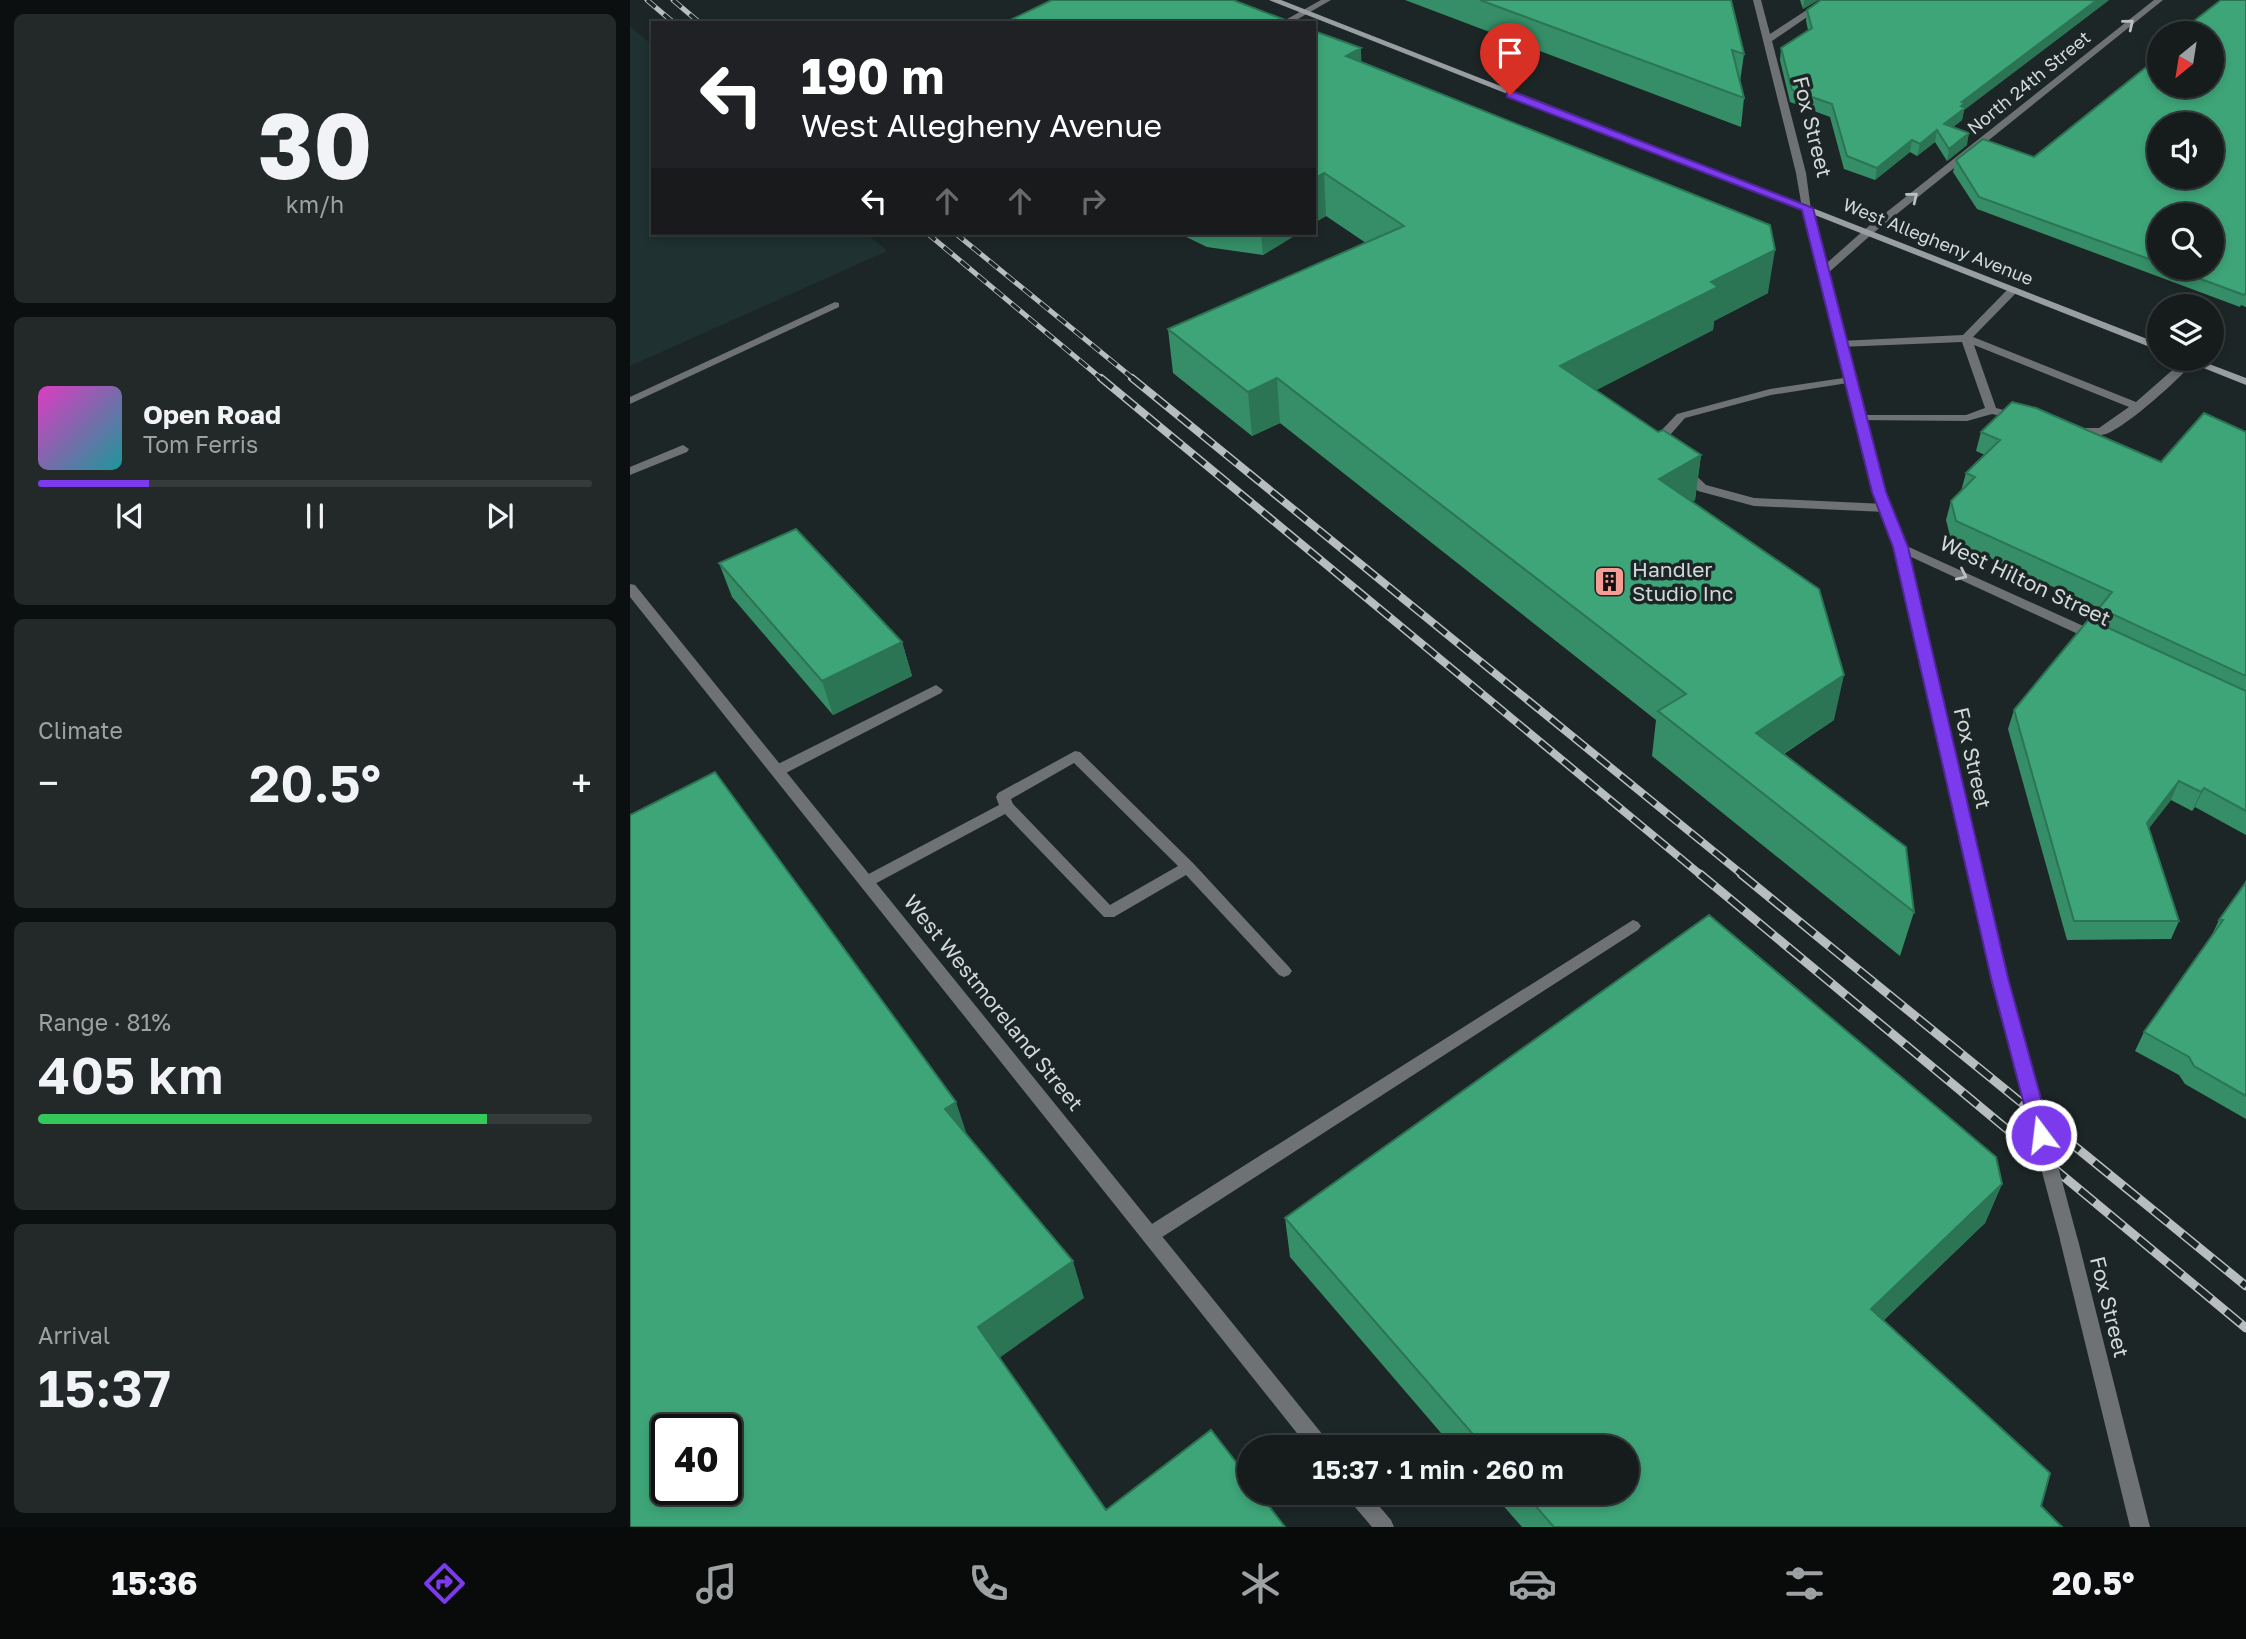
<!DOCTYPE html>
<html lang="en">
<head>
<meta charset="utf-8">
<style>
	:root { --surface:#161c1c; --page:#232929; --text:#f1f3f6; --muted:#9ea1a3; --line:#353a3b; --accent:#7c3aed }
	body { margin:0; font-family:"Golos Text",sans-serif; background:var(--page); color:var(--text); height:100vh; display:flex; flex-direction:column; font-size:26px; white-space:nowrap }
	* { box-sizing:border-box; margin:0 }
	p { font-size:23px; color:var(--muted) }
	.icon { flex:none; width:38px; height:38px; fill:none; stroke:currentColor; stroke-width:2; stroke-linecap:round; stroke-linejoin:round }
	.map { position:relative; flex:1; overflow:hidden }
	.details { display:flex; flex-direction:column; gap:14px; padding:14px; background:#0c0f0f; width:630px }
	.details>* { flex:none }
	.banner { position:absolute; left:21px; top:21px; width:665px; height:214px; border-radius:0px; box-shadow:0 4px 10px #0003,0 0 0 2px var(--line); background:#202124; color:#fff; overflow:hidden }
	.needle { width:46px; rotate:210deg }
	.buttons { position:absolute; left:1517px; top:21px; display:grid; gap:14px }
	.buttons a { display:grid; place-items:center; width:77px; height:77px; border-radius:50%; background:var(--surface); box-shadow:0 4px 10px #0003,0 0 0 2px var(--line); font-size:35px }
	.speed { position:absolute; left:21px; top:1414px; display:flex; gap:14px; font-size:35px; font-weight:700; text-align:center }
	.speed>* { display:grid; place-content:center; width:91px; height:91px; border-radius:50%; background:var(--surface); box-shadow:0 4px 10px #0003,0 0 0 2px var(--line); line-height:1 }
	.speed .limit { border:4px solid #111; border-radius:10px; background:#fff; color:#111 }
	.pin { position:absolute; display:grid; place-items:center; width:60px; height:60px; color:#fff; margin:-72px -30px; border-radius:50% 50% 50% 0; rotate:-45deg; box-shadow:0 0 7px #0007 }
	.pin .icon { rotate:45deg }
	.me { position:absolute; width:77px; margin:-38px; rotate:345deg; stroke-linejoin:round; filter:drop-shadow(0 0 5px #0008) }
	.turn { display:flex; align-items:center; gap:24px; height:147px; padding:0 35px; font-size:32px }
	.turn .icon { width:91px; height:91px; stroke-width:2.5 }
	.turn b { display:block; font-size:49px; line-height:60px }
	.lanes { display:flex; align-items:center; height:66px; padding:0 35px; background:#0003; justify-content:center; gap:35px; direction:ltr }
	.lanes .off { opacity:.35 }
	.big { font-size:52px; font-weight:600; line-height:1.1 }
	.details .widget { flex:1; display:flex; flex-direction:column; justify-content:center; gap:10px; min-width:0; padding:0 24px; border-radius:10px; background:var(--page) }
	.details .dial { align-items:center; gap:0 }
	.dial b { font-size:91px; line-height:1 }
	.song { display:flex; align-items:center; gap:21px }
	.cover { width:84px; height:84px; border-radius:10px; background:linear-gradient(135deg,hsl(310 70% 55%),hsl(180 70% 35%)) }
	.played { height:7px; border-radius:4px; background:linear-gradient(90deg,var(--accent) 20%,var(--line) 20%) }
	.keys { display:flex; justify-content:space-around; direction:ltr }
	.heat { display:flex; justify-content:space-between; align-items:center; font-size:38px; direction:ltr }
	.charge { height:10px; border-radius:5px; background:linear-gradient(90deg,#34c759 81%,var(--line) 0) }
	.trip { position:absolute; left:607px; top:1435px; width:402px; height:70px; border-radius:35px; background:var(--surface); box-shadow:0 4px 10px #0003,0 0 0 2px var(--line); font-weight:600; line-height:70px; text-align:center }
	.dock { display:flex; height:112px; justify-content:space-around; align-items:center; background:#090b0b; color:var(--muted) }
	.dock .icon { width:49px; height:49px }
	.dock .on { color:var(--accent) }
	.dock b { font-size:32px; color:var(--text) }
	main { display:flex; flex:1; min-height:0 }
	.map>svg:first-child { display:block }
</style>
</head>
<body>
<main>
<section class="details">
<div class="widget dial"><b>30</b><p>km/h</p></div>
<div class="widget">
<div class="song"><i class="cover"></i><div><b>Open Road</b><p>Tom Ferris</p></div></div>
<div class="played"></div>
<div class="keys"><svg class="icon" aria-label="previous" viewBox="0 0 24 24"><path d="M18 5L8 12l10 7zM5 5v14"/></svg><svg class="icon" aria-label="pause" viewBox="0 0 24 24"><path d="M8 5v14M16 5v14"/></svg><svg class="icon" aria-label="next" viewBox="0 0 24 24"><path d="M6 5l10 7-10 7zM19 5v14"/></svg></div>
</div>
<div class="widget"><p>Climate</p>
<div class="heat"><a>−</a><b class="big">20.5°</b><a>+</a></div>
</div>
<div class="widget"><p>Range · 81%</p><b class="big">405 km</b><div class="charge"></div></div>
<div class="widget"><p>Arrival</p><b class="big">15:37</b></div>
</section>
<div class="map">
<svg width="1616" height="1527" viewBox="0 0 1616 1527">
	<rect width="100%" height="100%" fill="#1d2626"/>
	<!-- built -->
	<path fill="#1f3131" d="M0 26 23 46V233H236L257 251 0 366Z"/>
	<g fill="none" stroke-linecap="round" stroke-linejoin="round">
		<!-- service -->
		<path fill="#6e7274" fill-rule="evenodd" d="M1382 288 1387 291 1386 293 1343 337 1506 402 1555 359 1566 360C1549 379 1499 425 1476 434 1466 437 1445 437 1438 432L1444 428H1469L1499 407 1344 345 1366 408 1392 415V419L1388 420 1362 414 1337 421 1226 420V416L1230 415H1336L1355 408 1332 342 1210 347 1204 344 1210 341 1333 335 1378 289Z
			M205 302 209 303V307L0 404V397Z
			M1220 377 1226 380 1224 382 1141 395 1055 418 1040 435 1043 449 1041 452H1033L1028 434 1047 414 1140 389Z
			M53 445 59 449 57 452 0 475V467Z
			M1055 468 1059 469 1076 485 1124 498 1255 504 1261 508 1255 512 1124 506 1068 491 1049 472Z
			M306 685 313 690 311 693 152 775 147 776 140 771 142 767Z
			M445 751 450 752 563 863 659 967 662 971 659 975 654 977 649 975 556 875 484 917H474L375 814 241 886H231L229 882 231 878 369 805 366 797 368 793ZM444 763 548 866 480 905 383 804 381 799Z
			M1003 920 1008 922 1011 926 1008 930 526 1241 520 1243 514 1241 511 1235 514 1229Z"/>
		<!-- minor -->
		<path fill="#6e7274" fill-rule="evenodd" d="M691 0H701L661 23H650Z
			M1123 0H1131L1140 34 1192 0H1202L1142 41 1176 173 1181 210 1172 208 1166 173Z
			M1524 0H1533L1242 234 1197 274H1189V270L1234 230Z
			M1270 543 1471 634 1473 637 1471 640H1461L1266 550 1264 547 1266 544Z
			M0 584 5 585 697 1440 699 1447H678L0 597Z
			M717 1493H738L761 1520 764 1527H742L719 1500Z"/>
		<!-- tertiary -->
		<path fill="#6e7274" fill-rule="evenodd" d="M1177 205 1182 208 1255 492 1276 547 1377 978 1374 982 1369 984 1364 982 1361 978 1264 547 1243 492 1172 208Z
			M1439 1232 1445 1234 1448 1240 1520 1527H1500L1430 1240 1433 1234Z"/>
		<!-- secondary -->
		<path fill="#989ea2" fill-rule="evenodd" d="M639 0H651L1530 344V351Z
			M1551 359H1566L1616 378V385Z"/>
		<defs>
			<path id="rail-far2" d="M17 0 44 23
				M43 0 70 23
				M297 233 473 380
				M325 233 505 380"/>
			<path id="rail-far1" d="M471 378 1072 876
				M502 378 1114 876"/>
			<path id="rail" d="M1070 874 1616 1328
				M1111 874 1616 1286"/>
		</defs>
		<!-- rail-far2 casing -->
		<use href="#rail-far2" stroke="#b8bebe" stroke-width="5"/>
		<!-- rail-far1 casing -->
		<use href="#rail-far1" stroke="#b8bebe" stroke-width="8"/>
		<!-- rail casing -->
		<use href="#rail" stroke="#b8bebe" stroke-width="9"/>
		<!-- rail-far2 -->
		<use href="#rail-far2" stroke="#1d2626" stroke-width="3.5" stroke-dasharray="11" stroke-linecap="butt"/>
		<!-- rail-far1 -->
		<use href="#rail-far1" stroke="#1d2626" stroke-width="5" stroke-dasharray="15" stroke-linecap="butt"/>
		<!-- rail -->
		<use href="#rail" stroke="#1d2626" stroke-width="6" stroke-dasharray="19" stroke-linecap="butt"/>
		<!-- tertiary-bridge -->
		<path stroke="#6e7274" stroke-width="17" d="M1369 978 1439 1240"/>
	</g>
	<!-- wall -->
	<path fill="#358e67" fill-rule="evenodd" d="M775 0H1101L1114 54 1110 82 1114 98 1111 127Z
		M1170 0H1188L1173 9Z
		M1191 0H1479L1334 110 1332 120 1323 127 1337 145 1317 161 1305 142 1287 156 1280 152 1245 180 1214 169 1200 117 1160 102 1150 60 1151 48 1178 30 1176 21 1177 10Z
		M1616 0V307L1611 305 1610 307 1347 209 1323 172 1326 160 1404 157 1582 33H1550L1551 31ZM1530 215 1582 268H1530Z
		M684 31 731 62 1138 293 1084 321 1083 330 966 390 1028 432 1071 455 1065 500 1062 502 1204 720 1154 754 1284 912 1270 956 1022 756 1026 720 650 423 622 436 543 373 538 329 736 243 696 216 684 223Z
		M548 233H669L633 255 577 247Z
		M1351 432 1531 462 1616 432V835L1565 807 1562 811 1541 800 1519 828 1549 921 1541 939 1437 940 1378 729 1384 710 1464 622 1469 608 1321 540 1316 520 1321 501 1331 491 1336 473 1355 455 1346 451Z
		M89 563 272 642 282 676 203 715 102 597Z
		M1616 882V1119L1555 1084 1549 1075 1505 1051 1514 1032 1580 939 1589 920Z
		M1372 1184 1355 1223 1254 1320 1411 1506 1432 1527H892L862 1493H998V1447H823L660 1257 655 1218Z"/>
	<!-- shaded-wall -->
	<path fill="#2b7454" d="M1174 0H1188L1173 9Z
		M1467 0H1479L1334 110 1332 120 1312 136 1314 124 1332 102Z
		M731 48 732 89 716 56Z
		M1307 130 1305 142 1287 156 1290 144Z
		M1339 133 1337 145 1317 161 1319 149Z
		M1282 140 1280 152 1245 180 1247 168Z
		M694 173 696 216 684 223V179Z
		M631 233H669L633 255Z
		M1145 250 1138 293 1084 321 1083 330 928 410 930 366 1081 282Z
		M647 378 650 423 622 436 618 392Z
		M1071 455 1065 500 1024 523 1029 479Z
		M272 642 282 676 203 715 192 681Z
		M1214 675 1204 720 1118 777 1126 733Z
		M1549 781 1541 800 1509 841 1517 823Z
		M1574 788 1565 807 1562 811 1571 792Z
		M326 1102 339 1141 315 1109Z
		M1372 1184 1355 1223 1227 1346 1241 1309Z
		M443 1261 454 1298 362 1363 348 1327Z"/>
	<!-- building -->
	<path fill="#3ea578" stroke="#2b7454" stroke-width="2" fill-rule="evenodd" d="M422 0H603L663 23H374Z
		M850 0H1101L1114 54 1102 50 1114 98Z
		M1191 0H1467L1332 102 1335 103 1331 106 1335 108 1314 124 1339 133 1319 149 1307 130 1290 144 1282 140 1247 168 1217 156 1202 104 1162 90 1151 48 1182 28 1177 10Z
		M1591 0H1616V293L1614 295 1541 268H1582V215H1530V263L1349 197 1326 160 1353 139 1404 157 1530 56V86H1582V33H1555L1551 31ZM1530 124H1582V177H1530Z
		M684 31 731 48 716 56 1140 225 1145 250 1081 282 1088 287 930 366 1028 432 1033 430 1071 455 1029 479 1189 589 1214 675 1126 733 1276 847 1284 912 1028 711 1056 694 647 378 618 392 538 329 774 226 694 173 684 179Z
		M1382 402 1406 408 1531 462 1574 413 1616 432V676L1469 608 1482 592 1326 521 1321 501 1345 477 1336 473 1370 440 1351 432Z
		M166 529 272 642 192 681 89 563Z
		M1459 619 1616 691V811L1574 788 1571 792 1549 781 1517 823 1549 921H1444L1384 710Z
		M85 772 326 1102 315 1109 443 1261 348 1327 476 1510 581 1430 620 1480V1493H629L655 1527H0V815ZM37 1430H96V1489H37Z
		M1616 882V1096L1564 1066 1559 1057 1514 1032 1593 920H1589Z
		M1079 915 1366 1157 1372 1184 1241 1309 1420 1473 1411 1506 1432 1527H924L894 1493H998V1447H854L655 1218Z"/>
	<!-- one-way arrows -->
	<defs><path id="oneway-chevron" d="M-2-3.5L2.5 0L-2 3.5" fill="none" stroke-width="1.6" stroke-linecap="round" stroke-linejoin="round" transform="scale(1.75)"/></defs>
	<g stroke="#babfc0">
		<use href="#oneway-chevron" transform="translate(1499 24) rotate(-39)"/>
		<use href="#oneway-chevron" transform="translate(1283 197) rotate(-39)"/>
		<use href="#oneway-chevron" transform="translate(1332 575) rotate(25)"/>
	</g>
	<!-- route -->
	<path fill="#7c3aed" stroke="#51269a" stroke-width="2" d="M877 92H884L1183 208 1256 492 1278 547 1378 978 1421 1135 1418 1141 1411 1143 1405 1141 1402 1135 1361 978 1263 547 1242 492 1172 210 877 97Z"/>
	<!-- icons -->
	<defs>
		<symbol id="building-square" viewBox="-11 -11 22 22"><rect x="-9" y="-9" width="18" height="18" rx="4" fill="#f59c95" stroke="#1d2626"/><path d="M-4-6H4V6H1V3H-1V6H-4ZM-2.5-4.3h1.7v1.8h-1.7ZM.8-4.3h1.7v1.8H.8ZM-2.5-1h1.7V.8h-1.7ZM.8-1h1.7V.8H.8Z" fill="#111"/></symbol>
	</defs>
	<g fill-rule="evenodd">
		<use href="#building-square" x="962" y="564" width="35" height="35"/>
	</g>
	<g text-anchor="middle" stroke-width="7" stroke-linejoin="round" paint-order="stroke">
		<!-- far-street labels -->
		<g font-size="18" fill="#d3d9d9" stroke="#1d2626">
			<text transform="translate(1399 83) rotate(-39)" y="6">North 24th Street</text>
			<text transform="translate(1308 242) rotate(22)" y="6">West Allegheny Avenue</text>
		</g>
		<!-- street labels -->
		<g font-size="21" fill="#d3d9d9" stroke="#1d2626">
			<text transform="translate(1182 127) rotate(76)" y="7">Fox Street</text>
			<text transform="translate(1395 581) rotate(25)" y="7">West Hilton Street</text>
			<text transform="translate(1342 758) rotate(77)" y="7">Fox Street</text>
			<text transform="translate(363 1003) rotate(51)" y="7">West Westmoreland Street</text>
			<text transform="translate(1479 1307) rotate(76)" y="7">Fox Street</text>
		</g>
		<!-- poi labels -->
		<g font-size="21" fill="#d3d9d9" stroke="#1d2626" text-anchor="start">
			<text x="1002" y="577">Handler<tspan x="1002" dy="24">Studio Inc</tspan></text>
		</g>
	</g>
</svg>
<div class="buttons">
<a><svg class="needle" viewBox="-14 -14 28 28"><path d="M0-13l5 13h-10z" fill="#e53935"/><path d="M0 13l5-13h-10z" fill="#9ea1a3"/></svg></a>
<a><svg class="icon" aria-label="sound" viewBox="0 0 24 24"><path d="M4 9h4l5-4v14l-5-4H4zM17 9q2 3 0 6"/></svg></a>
<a><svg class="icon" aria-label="search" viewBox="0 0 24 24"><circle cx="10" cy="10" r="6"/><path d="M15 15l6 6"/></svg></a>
<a><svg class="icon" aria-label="layers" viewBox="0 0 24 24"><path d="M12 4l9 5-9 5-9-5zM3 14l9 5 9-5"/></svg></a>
</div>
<div class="speed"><div class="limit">40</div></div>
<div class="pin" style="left:880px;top:95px;background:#d93025"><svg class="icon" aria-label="arrive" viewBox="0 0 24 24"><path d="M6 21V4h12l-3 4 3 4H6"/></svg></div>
<svg class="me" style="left:1411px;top:1135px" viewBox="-20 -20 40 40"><circle r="17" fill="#7c3aed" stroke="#fff" stroke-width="3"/><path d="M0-11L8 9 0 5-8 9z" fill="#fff"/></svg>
<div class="trip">15:37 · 1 min · 260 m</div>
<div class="banner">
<div class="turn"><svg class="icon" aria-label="left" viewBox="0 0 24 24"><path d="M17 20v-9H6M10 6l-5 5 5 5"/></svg><div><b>190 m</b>West Allegheny Avenue</div></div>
<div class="lanes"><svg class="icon" aria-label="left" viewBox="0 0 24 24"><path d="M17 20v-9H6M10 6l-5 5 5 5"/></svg><svg class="icon off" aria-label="ahead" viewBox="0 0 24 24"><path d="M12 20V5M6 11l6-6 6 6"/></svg><svg class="icon off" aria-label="ahead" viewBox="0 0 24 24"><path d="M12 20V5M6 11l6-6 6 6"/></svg><svg class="icon off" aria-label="right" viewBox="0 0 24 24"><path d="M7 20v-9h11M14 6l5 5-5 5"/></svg></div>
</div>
</div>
</main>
<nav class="dock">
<b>15:36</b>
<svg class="icon on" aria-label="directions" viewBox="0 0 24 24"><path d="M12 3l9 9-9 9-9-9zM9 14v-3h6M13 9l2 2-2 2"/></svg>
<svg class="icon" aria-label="music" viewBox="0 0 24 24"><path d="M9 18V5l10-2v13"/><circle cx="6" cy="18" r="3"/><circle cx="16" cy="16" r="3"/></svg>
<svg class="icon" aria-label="phone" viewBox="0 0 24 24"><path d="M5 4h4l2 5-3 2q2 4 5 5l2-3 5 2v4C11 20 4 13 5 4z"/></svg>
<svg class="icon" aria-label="climate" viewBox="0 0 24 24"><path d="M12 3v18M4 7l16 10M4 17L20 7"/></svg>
<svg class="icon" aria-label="car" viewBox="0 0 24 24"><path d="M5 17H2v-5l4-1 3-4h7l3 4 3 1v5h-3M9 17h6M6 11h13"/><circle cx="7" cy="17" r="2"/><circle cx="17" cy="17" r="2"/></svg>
<svg class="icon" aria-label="filters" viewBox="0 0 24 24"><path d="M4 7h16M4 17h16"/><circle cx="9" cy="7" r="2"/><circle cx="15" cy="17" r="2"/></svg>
<b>20.5°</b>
</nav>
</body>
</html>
